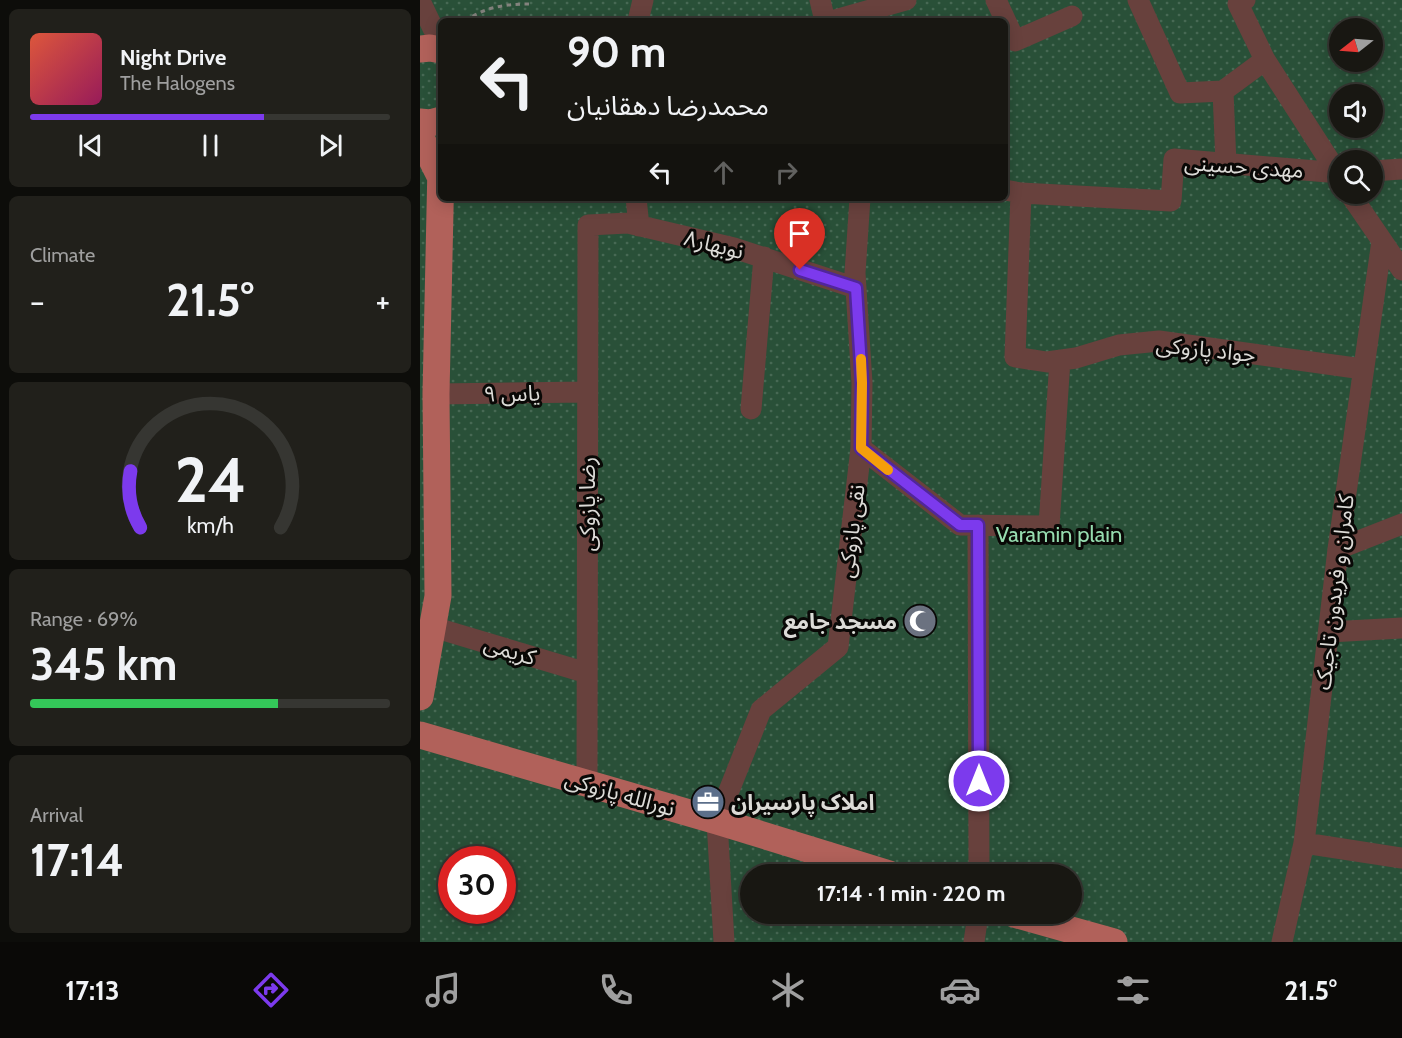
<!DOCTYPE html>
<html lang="en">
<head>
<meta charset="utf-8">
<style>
	:root { --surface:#181712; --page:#21201b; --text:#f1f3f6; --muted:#9f9f9f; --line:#363632; --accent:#7c3aed }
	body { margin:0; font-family:Cabin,"Noto Sans Arabic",sans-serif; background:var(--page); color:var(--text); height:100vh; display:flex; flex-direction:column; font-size:22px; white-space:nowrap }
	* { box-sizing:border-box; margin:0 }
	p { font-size:20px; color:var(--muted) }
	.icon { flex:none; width:33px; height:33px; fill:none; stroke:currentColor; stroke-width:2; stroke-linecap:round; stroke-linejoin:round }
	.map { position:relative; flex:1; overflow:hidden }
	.drawer { display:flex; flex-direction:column; gap:9px; padding:9px; background:#0d0d0a; width:420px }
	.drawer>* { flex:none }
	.top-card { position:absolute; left:18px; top:18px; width:570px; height:183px; border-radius:9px; box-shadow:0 3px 15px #0003,0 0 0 2px var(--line); background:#181712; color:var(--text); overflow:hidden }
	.needle { width:39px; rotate:253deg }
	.controls { position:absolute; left:909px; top:18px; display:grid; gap:12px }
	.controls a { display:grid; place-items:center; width:54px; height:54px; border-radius:50%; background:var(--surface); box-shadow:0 3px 15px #0003,0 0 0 2px var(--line); font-size:30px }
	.speed { position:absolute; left:18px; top:846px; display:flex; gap:12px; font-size:30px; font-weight:700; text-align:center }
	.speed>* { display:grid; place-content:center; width:78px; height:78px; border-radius:50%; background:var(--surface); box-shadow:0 3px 15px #0003,0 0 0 2px var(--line); line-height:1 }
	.speed .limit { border:9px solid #d22; background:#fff; color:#111 }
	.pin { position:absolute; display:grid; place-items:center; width:51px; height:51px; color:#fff; margin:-62px -26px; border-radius:50% 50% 50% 0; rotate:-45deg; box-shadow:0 0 6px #0007 }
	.pin .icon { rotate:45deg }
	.me { position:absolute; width:66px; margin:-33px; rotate:0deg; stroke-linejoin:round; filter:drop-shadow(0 0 4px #0008) }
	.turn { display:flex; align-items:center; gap:21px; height:126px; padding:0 30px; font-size:27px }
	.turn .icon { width:78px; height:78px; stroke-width:2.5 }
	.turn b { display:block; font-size:42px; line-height:51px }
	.lanes { display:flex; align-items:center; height:57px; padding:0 30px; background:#0003; justify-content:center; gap:30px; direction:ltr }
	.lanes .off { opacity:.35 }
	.big { font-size:45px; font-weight:800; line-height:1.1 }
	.drawer .tile { flex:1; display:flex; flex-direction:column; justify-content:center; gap:9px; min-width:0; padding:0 21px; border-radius:9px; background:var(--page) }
	.drawer .dial { align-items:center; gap:0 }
	.dial svg { height:156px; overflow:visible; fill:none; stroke:var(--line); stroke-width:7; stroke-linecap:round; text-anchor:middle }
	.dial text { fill:var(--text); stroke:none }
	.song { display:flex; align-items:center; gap:18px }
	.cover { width:72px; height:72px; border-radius:9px; background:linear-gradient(135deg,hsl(10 70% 55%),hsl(330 70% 35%)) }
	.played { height:6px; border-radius:3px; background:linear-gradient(90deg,var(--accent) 65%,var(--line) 65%) }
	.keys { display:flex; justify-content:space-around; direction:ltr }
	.heat { display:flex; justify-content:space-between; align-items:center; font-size:33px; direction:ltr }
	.charge { height:9px; border-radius:4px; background:linear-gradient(90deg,#34c759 69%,var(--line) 0) }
	.trip { position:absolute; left:320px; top:864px; width:342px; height:60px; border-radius:30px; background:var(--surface); box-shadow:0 3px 15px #0003,0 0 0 2px var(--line); font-weight:800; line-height:60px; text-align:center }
	.tab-bar { display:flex; height:96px; justify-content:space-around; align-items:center; background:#0a0907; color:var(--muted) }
	.tab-bar .icon { width:42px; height:42px }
	.tab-bar .active { color:var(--accent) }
	.tab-bar b { font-size:27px; color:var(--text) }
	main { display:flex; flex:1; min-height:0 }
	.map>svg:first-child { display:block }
</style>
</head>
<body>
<main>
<section class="drawer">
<div class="tile">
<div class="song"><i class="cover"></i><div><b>Night Drive</b><p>The Halogens</p></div></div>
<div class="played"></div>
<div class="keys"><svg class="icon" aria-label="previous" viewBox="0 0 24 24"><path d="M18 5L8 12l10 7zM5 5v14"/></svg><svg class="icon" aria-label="pause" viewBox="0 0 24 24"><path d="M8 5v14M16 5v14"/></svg><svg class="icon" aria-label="next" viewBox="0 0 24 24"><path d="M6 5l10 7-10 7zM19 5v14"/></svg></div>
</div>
<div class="tile"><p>Climate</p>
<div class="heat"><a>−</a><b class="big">21.5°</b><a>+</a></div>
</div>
<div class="tile dial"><svg viewBox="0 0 100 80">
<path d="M14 69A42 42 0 1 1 86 69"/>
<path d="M14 69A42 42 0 0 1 9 40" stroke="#7c3aed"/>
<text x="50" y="56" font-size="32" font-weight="700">24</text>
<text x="50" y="72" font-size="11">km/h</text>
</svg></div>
<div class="tile"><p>Range · 69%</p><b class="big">345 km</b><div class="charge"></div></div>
<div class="tile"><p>Arrival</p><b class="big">17:14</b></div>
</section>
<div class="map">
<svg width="982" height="942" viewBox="0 0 982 942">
	<defs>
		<pattern id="grass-dots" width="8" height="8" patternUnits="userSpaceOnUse" patternTransform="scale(1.5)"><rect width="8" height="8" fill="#295038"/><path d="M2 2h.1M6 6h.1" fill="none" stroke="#476954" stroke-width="1.8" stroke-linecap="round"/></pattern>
	</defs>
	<rect width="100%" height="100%" fill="#201f18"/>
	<!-- grass -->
	<path fill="url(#grass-dots)" fill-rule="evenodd" d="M0 0H982V942H0ZM21 21H585V198H21ZM920 28H952V62H920ZM920 94H952V128H920ZM920 160H952V194H920ZM32 860H82V910H32ZM330 874H651V914H330Z"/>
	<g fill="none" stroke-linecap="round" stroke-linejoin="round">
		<!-- path -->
		<path stroke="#83827d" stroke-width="3" stroke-dasharray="4.5 4.5" stroke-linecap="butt" d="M45 21C65 7 85 4 109 4"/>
		<!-- minor -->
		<path stroke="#68413d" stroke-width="21" d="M400 0 405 21
			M576 0 595 41 652 16
			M718 0 760 93 803 91 845 60
			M825 0 818 4 845 60 920 177
			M0 1 21 45
			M218 21 223 0
			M411 21 486 0
			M803 91 806 164
			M952 171 982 169
			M585 190 601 193 751 201 754 159 920 173
			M601 193 595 357 627 362 656 358 699 345 739 341 943 369
			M930 194 982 270
			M216 198 219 226
			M16 394 167 392
			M331 409 344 257
			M441 448 540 525 629 526 640 360
			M558 525 559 874
			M918 549 982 524
			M13 627 167 673
			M909 632 982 628
			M167 784 168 225 208 223 314 248 436 288
			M884 843 982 858
			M304 942 297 821 341 710 418 647 441 448 442 383 435 273 440 198
			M554 942 558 914
			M862 942 884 843 918 549 962 241"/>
		<!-- major -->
		<path stroke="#b1615a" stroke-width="27" d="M0 49 10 48 21 50
			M0 122 10 123 21 120
			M0 136 20 176
			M0 697 18 596 16 394 21 165
			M0 735 297 821 469 874
			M594 914 694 942"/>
	</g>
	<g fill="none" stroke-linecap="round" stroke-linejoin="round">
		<defs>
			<path id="route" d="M380 270 436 288 442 383 441 448 540 525H558L559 781"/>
		</defs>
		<!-- route casing -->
		<use href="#route" stroke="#51269a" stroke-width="15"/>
		<!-- route -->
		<use href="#route" stroke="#7c3aed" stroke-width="10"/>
		<!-- slow -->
		<path stroke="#f59e0b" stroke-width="10" d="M441 359 442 383 441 448 468 470"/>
	</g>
	<!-- icons -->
	<defs>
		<symbol id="mosque-disc" viewBox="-11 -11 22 22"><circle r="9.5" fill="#6b7280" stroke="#090806"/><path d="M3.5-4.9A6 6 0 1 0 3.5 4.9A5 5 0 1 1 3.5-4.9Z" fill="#fff"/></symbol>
		<symbol id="office-disc" viewBox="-11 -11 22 22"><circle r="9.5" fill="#5c6f8a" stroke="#090806"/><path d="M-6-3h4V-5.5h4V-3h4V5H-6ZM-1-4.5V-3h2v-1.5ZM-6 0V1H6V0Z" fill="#fff"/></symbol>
	</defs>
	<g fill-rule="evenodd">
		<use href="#mosque-disc" x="481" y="602" width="38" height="38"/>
		<use href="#office-disc" x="269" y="783" width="38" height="38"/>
	</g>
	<g text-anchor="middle" stroke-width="6" stroke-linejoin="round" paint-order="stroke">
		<!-- street labels -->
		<g font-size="22" fill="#dcdbd7" stroke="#090806">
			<text transform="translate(824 166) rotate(4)" y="8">مهدی حسینی</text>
			<text transform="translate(294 244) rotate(14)" y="8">نوبهار۸</text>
			<text transform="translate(786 349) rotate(6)" y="8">جواد پازوکی</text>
			<text transform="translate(92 393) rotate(-1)" y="8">یاس ۹</text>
			<text transform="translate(167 504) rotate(-90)" y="8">رضا پازوکی</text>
			<text transform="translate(431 531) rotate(-83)" y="8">نقی پازوکی</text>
			<text transform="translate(914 592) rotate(-83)" y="8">کامران و فریدون تاجیک</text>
			<text transform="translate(90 650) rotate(17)" y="8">کریمی</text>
			<text transform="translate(200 793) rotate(16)" y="8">نورالله پازوکی</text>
		</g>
		<!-- park labels -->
		<g font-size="22" fill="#96dcaf" stroke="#090806">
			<text x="639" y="542">Varamin plain</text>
		</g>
		<!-- poi labels -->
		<g font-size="22" font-weight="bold" fill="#dcdbd7" stroke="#090806" text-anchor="end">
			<text x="477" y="629">مسجد جامع</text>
			<text x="311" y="810" text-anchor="start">املاک پارسیران</text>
		</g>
	</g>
</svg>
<div class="controls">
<a><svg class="needle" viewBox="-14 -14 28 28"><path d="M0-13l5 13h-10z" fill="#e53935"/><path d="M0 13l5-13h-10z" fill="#9f9f9f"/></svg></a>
<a><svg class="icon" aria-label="sound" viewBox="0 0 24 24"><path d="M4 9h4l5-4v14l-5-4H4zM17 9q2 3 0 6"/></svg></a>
<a><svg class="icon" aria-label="search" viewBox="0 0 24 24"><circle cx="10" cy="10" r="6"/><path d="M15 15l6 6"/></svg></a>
</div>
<div class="speed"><div class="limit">30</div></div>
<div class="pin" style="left:380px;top:270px;background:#d93025"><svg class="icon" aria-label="arrive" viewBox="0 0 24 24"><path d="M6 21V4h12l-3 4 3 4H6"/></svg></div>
<svg class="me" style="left:559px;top:781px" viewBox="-20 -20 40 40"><circle r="17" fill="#7c3aed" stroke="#fff" stroke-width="3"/><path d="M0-11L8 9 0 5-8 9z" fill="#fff"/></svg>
<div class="trip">17:14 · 1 min · 220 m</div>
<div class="top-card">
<div class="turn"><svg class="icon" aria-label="left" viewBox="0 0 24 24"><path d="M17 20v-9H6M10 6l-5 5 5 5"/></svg><div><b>90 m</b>محمدرضا دهقانیان</div></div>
<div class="lanes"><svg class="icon" aria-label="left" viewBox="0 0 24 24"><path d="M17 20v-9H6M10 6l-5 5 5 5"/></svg><svg class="icon off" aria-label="ahead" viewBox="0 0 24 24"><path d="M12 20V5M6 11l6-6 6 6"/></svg><svg class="icon off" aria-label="right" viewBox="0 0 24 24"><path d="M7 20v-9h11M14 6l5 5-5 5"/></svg></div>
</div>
</div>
</main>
<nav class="tab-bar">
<b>17:13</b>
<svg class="icon active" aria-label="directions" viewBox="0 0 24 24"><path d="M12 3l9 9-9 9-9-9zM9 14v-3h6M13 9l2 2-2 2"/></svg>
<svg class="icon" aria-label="music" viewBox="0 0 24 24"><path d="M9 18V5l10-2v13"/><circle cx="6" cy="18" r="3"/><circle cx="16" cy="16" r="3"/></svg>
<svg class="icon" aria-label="phone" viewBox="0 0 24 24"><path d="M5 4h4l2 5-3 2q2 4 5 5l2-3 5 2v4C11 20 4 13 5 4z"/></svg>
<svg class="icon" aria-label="climate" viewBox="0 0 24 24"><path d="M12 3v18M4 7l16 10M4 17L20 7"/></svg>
<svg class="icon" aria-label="car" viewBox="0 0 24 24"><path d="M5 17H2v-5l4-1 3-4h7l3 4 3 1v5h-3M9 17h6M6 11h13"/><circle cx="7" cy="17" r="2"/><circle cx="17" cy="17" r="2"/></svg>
<svg class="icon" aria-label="filters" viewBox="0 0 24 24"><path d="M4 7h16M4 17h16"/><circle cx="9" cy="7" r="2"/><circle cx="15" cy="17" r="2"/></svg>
<b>21.5°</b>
</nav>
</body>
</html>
